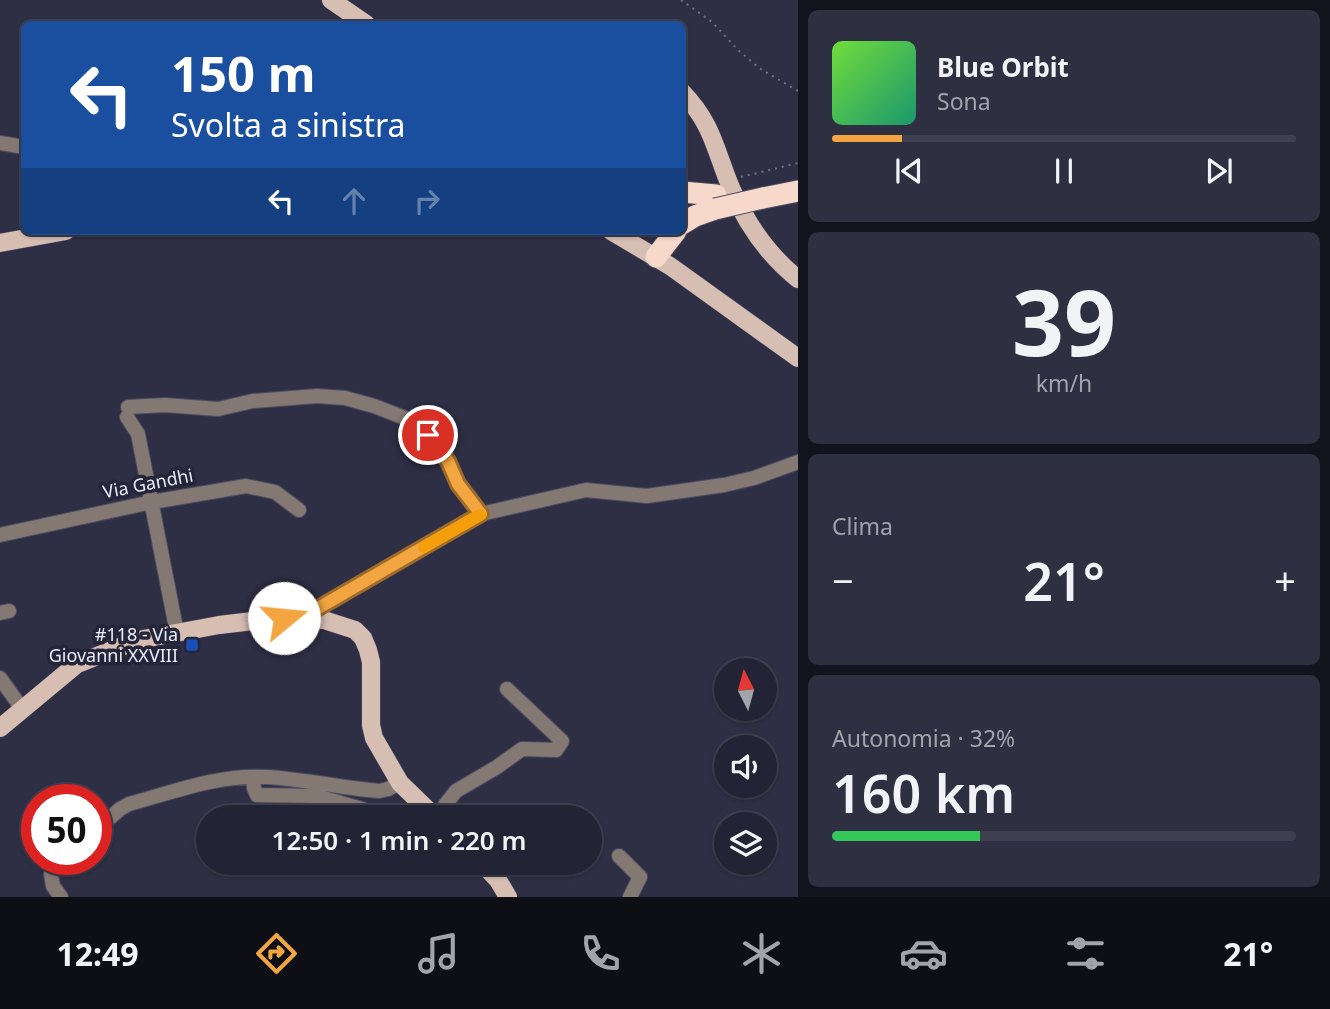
<!DOCTYPE html>
<html lang="it">
<head>
<meta charset="utf-8">
<style>
	:root { --surface:#222334; --page:#2e2f40; --text:#f1f3f6; --muted:#a2a4ac; --line:#3f404f; --accent:#f2a541 }
	body { margin:0; font-family:"Noto Sans",sans-serif; background:var(--page); color:var(--text); height:100vh; display:flex; flex-direction:column; font-size:26px; white-space:nowrap }
	* { box-sizing:border-box; margin:0 }
	p { font-size:23px; color:var(--muted) }
	.icon { flex:none; width:38px; height:38px; fill:none; stroke:currentColor; stroke-width:2; stroke-linecap:round; stroke-linejoin:round }
	.map { position:relative; flex:1; overflow:hidden }
	.side { display:flex; flex-direction:column; gap:10px; padding:10px; background:#13131d; width:532px }
	.side>* { flex:none }
	.top-card { position:absolute; left:21px; top:21px; width:665px; height:214px; border-radius:10px; box-shadow:0 2px 5px #0004,0 0 0 2px var(--line); background:#1a4fa0; color:#fff; overflow:hidden }
	.needle { width:46px; rotate:354deg }
	.controls { position:absolute; left:714px; top:658px; display:grid; gap:14px }
	.controls a { display:grid; place-items:center; width:63px; height:63px; border-radius:50%; background:var(--surface); box-shadow:0 2px 5px #0004,0 0 0 2px var(--line); font-size:35px }
	.speed { position:absolute; left:21px; top:784px; display:flex; gap:14px; font-size:35px; font-weight:700; text-align:center }
	.speed>* { display:grid; place-content:center; width:91px; height:91px; border-radius:50%; background:var(--surface); box-shadow:0 2px 5px #0004,0 0 0 2px var(--line); line-height:1 }
	.speed .limit { border:10px solid #d22; background:#fff; color:#111 }
	.pin { position:absolute; display:grid; place-items:center; width:60px; height:60px; color:#fff; margin:-30px; border:4px solid #fff; border-radius:50%; box-shadow:0 2px 7px #0007 }
	.me { position:absolute; width:77px; margin:-38px; rotate:73deg; stroke-linejoin:round; filter:drop-shadow(0 0 5px #0008) }
	.turn { display:flex; align-items:center; gap:24px; height:147px; padding:0 35px; font-size:32px }
	.turn .icon { width:91px; height:91px; stroke-width:2.5 }
	.turn b { display:block; font-size:49px; line-height:60px }
	.lanes { display:flex; align-items:center; height:66px; padding:0 35px; background:#0003; justify-content:center; gap:35px; direction:ltr }
	.lanes .off { opacity:.35 }
	.big { font-size:52px; font-weight:600; line-height:1.1 }
	.side .widget { flex:1; display:flex; flex-direction:column; justify-content:center; gap:10px; min-width:0; padding:0 24px; border-radius:10px; background:var(--page) }
	.side .dial { align-items:center; gap:0 }
	.dial b { font-size:91px; line-height:1 }
	.song { display:flex; align-items:center; gap:21px }
	.cover { width:84px; height:84px; border-radius:10px; background:linear-gradient(135deg,hsl(100 70% 55%),hsl(160 70% 35%)) }
	.played { height:7px; border-radius:4px; background:linear-gradient(90deg,var(--accent) 15%,var(--line) 15%) }
	.keys { display:flex; justify-content:space-around; direction:ltr }
	.heat { display:flex; justify-content:space-between; align-items:center; font-size:38px; direction:ltr }
	.charge { height:10px; border-radius:5px; background:linear-gradient(90deg,#34c759 32%,var(--line) 0) }
	.trip { position:absolute; left:196px; top:805px; width:406px; height:70px; border-radius:35px; background:var(--surface); box-shadow:0 2px 5px #0004,0 0 0 2px var(--line); font-weight:600; line-height:70px; text-align:center }
	.tabs { display:flex; height:112px; justify-content:space-around; align-items:center; background:#0e0e15; color:var(--muted) }
	.tabs .icon { width:49px; height:49px }
	.tabs .active { color:var(--accent) }
	.tabs b { font-size:32px; color:var(--text) }
	main { display:flex; flex:1; min-height:0 }
	.map>svg:first-child { display:block }
</style>
</head>
<body>
<main>
<div class="map">
<svg width="798" height="897" viewBox="0 0 798 897">
	<rect width="100%" height="100%" fill="#2e2f45"/>
	<g fill="none" stroke-linecap="round" stroke-linejoin="round">
		<defs>
			<path id="minor" d="M0 143 24 147
				M128 407 165 405 218 409 253 401 317 396 345 398 374 406 418 423 448 461 459 484 469 496 481 514
				M127 417 138 434 177 633
				M0 535 152 502 246 486 275 492 299 510
				M0 613 9 611
				M301 619 321 606 481 514 586 490 647 496 724 485 754 478 798 462
				M0 678 23 710
				M253 777 254 788 257 795 316 796 362 809 377 817
				M456 817 445 805 456 791 497 767 522 749 556 750 562 741 507 689
				M96 830 120 809 129 804C173 792 220 774 266 777 304 779 341 788 379 791L388 789 400 783
				M619 856 640 877 630 897
				M61 897 53 886 51 874 64 859"/>
			<path id="major" d="M331 0 366 24
				M682 92C713 124 715 150 731 188 746 223 768 255 798 279
				M611 231 670 266 798 358
				M0 243 66 231
				M0 728 77 664 138 640 219 625 253 621 284 618 324 620 355 630 363 638 368 650 371 662V725L374 738 400 783 435 817
				M482 863 498 880 508 897"/>
			<path id="highway" d="M682 192 716 195
				M763 198 798 191
				M682 224 695 216 715 209
				M656 257 676 231"/>
		</defs>
		<!-- minor casing -->
		<use href="#minor" stroke="#4c4d62" stroke-width="16"/>
		<!-- major casing -->
		<use href="#major" stroke="#4c4d62" stroke-width="19"/>
		<!-- highway casing -->
		<use href="#highway" stroke="#4c4d62" stroke-width="23"/>
		<!-- path -->
		<path stroke="#707185" stroke-width="2" stroke-dasharray="2 5" stroke-linecap="butt" d="M681 0 712 22 737 49 759 68 798 91
			M741 177 798 163"/>
		<!-- minor -->
		<use href="#minor" stroke="#847872" stroke-width="14"/>
		<!-- major -->
		<use href="#major" stroke="#d7beb3" stroke-width="18"/>
		<!-- highway -->
		<use href="#highway" stroke="#f7d9cc" stroke-width="21"/>
		<defs>
			<path id="highway-bridge" d="M715 209 763 198"/>
		</defs>
		<!-- highway-bridge casing -->
		<use href="#highway-bridge" stroke="#4c4d62" stroke-width="23" stroke-linecap="butt"/>
		<!-- highway-bridge -->
		<use href="#highway-bridge" stroke="#f7d9cc" stroke-width="21"/>
	</g>
	<g fill="none" stroke-linecap="round" stroke-linejoin="round">
		<defs>
			<path id="route" d="M284 618H301L481 514 458 484 448 461 428 435"/>
		</defs>
		<!-- route casing -->
		<use href="#route" stroke="#9d6b2a" stroke-width="18"/>
		<!-- route -->
		<use href="#route" stroke="#f2a541" stroke-width="12"/>
		<!-- slow -->
		<path stroke="#f59e0b" stroke-width="12" d="M424 547 480 515"/>
	</g>
	<!-- markers -->
	<rect fill="#1a4fb4" stroke="#25253a" stroke-width="2.5" x="185" y="638" width="14" height="14" rx="3.5"/>
	<g text-anchor="middle" stroke-width="7" stroke-linejoin="round" paint-order="stroke">
		<!-- street labels -->
		<g font-size="18" fill="#ebecfa" stroke="#25253a">
			<text transform="translate(148 484) rotate(-11)" y="6">Via Gandhi</text>
		</g>
		<!-- poi labels -->
		<g font-size="18" fill="#ebecfa" stroke="#25253a" text-anchor="end">
			<text x="178" y="641">#118 - Via<tspan x="178" dy="21">Giovanni XXVIII</tspan></text>
		</g>
	</g>
</svg>
<div class="controls">
<a><svg class="needle" viewBox="-14 -14 28 28"><path d="M0-13l5 13h-10z" fill="#e53935"/><path d="M0 13l5-13h-10z" fill="#a2a4ac"/></svg></a>
<a><svg class="icon" aria-label="sound" viewBox="0 0 24 24"><path d="M4 9h4l5-4v14l-5-4H4zM17 9q2 3 0 6"/></svg></a>
<a><svg class="icon" aria-label="layers" viewBox="0 0 24 24"><path d="M12 4l9 5-9 5-9-5zM3 14l9 5 9-5"/></svg></a>
</div>
<div class="speed"><div class="limit">50</div></div>
<div class="pin" style="left:428px;top:435px;background:#d93025"><svg class="icon" aria-label="arrive" viewBox="0 0 24 24"><path d="M6 21V4h12l-3 4 3 4H6"/></svg></div>
<svg class="me" style="left:284px;top:618px" viewBox="-20 -20 40 40"><circle r="19" fill="#fff"/><path d="M0-13L10 11 0 6-10 11z" fill="#f2a541"/></svg>
<div class="trip">12:50 · 1 min · 220 m</div>
<div class="top-card">
<div class="turn"><svg class="icon" aria-label="left" viewBox="0 0 24 24"><path d="M17 20v-9H6M10 6l-5 5 5 5"/></svg><div><b>150 m</b>Svolta a sinistra</div></div>
<div class="lanes"><svg class="icon" aria-label="left" viewBox="0 0 24 24"><path d="M17 20v-9H6M10 6l-5 5 5 5"/></svg><svg class="icon off" aria-label="ahead" viewBox="0 0 24 24"><path d="M12 20V5M6 11l6-6 6 6"/></svg><svg class="icon off" aria-label="right" viewBox="0 0 24 24"><path d="M7 20v-9h11M14 6l5 5-5 5"/></svg></div>
</div>
</div>
<section class="side">
<div class="widget">
<div class="song"><i class="cover"></i><div><b>Blue Orbit</b><p>Sona</p></div></div>
<div class="played"></div>
<div class="keys"><svg class="icon" aria-label="previous" viewBox="0 0 24 24"><path d="M18 5L8 12l10 7zM5 5v14"/></svg><svg class="icon" aria-label="pause" viewBox="0 0 24 24"><path d="M8 5v14M16 5v14"/></svg><svg class="icon" aria-label="next" viewBox="0 0 24 24"><path d="M6 5l10 7-10 7zM19 5v14"/></svg></div>
</div>
<div class="widget dial"><b>39</b><p>km/h</p></div>
<div class="widget"><p>Clima</p>
<div class="heat"><a>−</a><b class="big">21°</b><a>+</a></div>
</div>
<div class="widget"><p>Autonomia · 32%</p><b class="big">160 km</b><div class="charge"></div></div>
</section>
</main>
<nav class="tabs">
<b>12:49</b>
<svg class="icon active" aria-label="directions" viewBox="0 0 24 24"><path d="M12 3l9 9-9 9-9-9zM9 14v-3h6M13 9l2 2-2 2"/></svg>
<svg class="icon" aria-label="music" viewBox="0 0 24 24"><path d="M9 18V5l10-2v13"/><circle cx="6" cy="18" r="3"/><circle cx="16" cy="16" r="3"/></svg>
<svg class="icon" aria-label="phone" viewBox="0 0 24 24"><path d="M5 4h4l2 5-3 2q2 4 5 5l2-3 5 2v4C11 20 4 13 5 4z"/></svg>
<svg class="icon" aria-label="climate" viewBox="0 0 24 24"><path d="M12 3v18M4 7l16 10M4 17L20 7"/></svg>
<svg class="icon" aria-label="car" viewBox="0 0 24 24"><path d="M5 17H2v-5l4-1 3-4h7l3 4 3 1v5h-3M9 17h6M6 11h13"/><circle cx="7" cy="17" r="2"/><circle cx="17" cy="17" r="2"/></svg>
<svg class="icon" aria-label="filters" viewBox="0 0 24 24"><path d="M4 7h16M4 17h16"/><circle cx="9" cy="7" r="2"/><circle cx="15" cy="17" r="2"/></svg>
<b>21°</b>
</nav>
</body>
</html>
